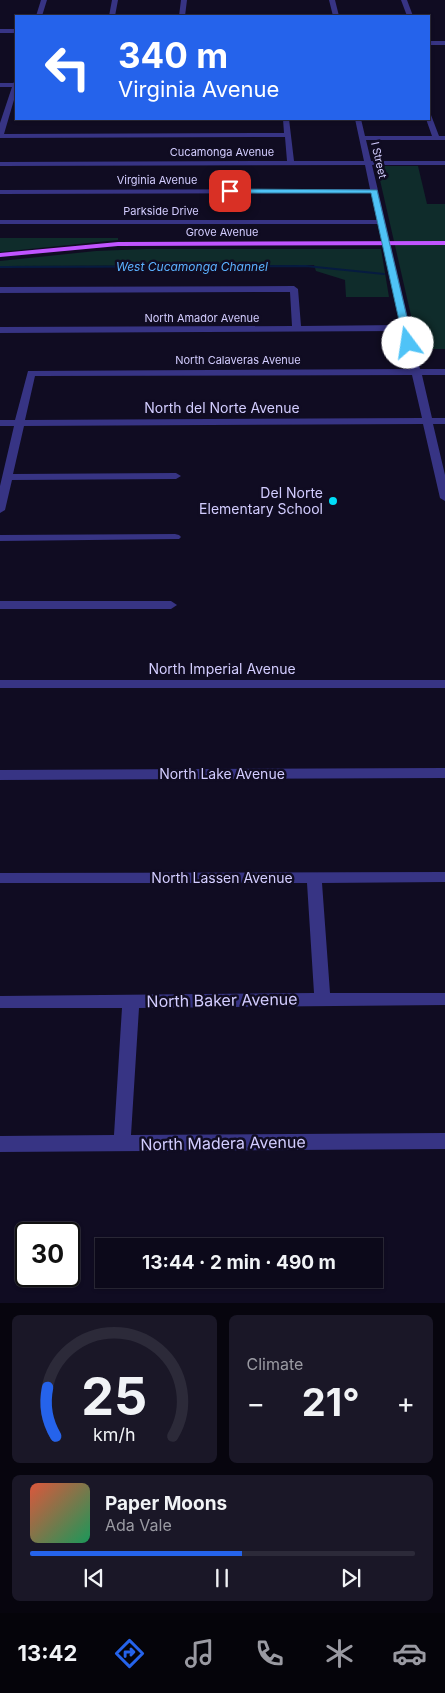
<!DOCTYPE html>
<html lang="en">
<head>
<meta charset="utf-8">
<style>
	:root { --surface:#0c091a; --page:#1a1727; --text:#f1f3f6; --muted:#9a9aa2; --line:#2c2a39; --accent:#2563eb }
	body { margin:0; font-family:Inter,sans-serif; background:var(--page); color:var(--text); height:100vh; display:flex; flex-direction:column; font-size:19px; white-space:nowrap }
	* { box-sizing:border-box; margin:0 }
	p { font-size:16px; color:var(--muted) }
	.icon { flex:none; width:28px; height:28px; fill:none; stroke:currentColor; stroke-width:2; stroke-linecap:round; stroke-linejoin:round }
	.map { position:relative; height:1303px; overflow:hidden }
	.side { display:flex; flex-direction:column; gap:12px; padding:12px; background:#07050e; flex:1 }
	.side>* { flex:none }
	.guide { position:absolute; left:15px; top:15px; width:415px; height:105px; border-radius:0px; box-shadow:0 1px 4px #0004,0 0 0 1px var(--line); background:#2563eb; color:#fff; overflow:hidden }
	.speed { position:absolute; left:15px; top:1222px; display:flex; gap:10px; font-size:25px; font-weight:700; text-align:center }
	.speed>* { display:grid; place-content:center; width:65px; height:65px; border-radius:50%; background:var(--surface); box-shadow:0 1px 4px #0004,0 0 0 1px var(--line); line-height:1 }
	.speed .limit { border:2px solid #111; border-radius:8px; background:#fff; color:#111 }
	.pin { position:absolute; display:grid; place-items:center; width:42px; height:42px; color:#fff; margin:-21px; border-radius:10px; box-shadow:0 2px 8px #0006 }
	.me { position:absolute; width:55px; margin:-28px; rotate:346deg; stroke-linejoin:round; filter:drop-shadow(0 0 4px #0008) }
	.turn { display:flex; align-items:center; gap:18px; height:105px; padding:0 20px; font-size:22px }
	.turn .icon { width:65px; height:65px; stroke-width:2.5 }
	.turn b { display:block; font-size:35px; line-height:42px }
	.big { font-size:38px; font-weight:700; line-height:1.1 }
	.side .tile { flex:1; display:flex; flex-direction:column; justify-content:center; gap:8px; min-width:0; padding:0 18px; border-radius:8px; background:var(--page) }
	.side .dial { align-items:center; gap:0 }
	.dial svg { height:130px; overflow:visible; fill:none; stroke:var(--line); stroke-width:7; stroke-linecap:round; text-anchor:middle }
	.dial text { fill:var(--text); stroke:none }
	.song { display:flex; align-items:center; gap:15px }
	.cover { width:60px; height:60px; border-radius:8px; background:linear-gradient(135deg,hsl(10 70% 55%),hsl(150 70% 35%)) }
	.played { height:5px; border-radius:2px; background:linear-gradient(90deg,var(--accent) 55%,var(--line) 55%) }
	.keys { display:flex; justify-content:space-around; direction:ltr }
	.heat { display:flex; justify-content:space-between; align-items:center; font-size:28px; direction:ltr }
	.side .tiles { flex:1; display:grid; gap:12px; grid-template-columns:1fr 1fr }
	.tile:last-child { grid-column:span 2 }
	.trip { position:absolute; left:95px; top:1238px; width:288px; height:50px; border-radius:0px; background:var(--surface); box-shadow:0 1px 4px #0004,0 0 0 1px var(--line); font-weight:700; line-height:50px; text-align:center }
	.dock { display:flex; height:80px; justify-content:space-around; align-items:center; background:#05040a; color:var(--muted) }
	.dock .icon { width:35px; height:35px }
	.dock .on { color:var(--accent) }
	.dock b { font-size:22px; color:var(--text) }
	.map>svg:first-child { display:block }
</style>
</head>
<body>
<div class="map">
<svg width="445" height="1303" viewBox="0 0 445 1303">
	<rect width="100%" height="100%" fill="#100c22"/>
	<!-- green -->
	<path fill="#0f2c2b" d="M380 166H418L427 204H445V349H423L418 346 377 167Z
		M0 238H118V240L0 252Z
		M146 249H381L389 297H346L345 280 316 271 314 265 0 266V261L96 251Z"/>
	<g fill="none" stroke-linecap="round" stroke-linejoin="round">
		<!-- stream -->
		<path stroke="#061b40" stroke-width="2" d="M0 267 306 266 384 274"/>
		<!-- minor -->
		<path fill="#373484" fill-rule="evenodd" d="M41 0H47L42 16H36Z
			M112 0H118L115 16H109Z
			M181 0H187L185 16H179Z
			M329 0H335L339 16H333Z
			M401 0H407L413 16H407Z
			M0 29H16V33H0Z
			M429 41H445V45H429Z
			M16 81V93L4 134 284 133 283 119H289L294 161H364L355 119H361L365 136H432L426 119H429V114L431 115 439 136H445V140H366L371 161H445V165H372L420 369H445V375H422L432 418H445V424H433L445 475V501L440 498 423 424 24 426 13 474 176 473 181 476 176 479 12 480 5 510 0 513V486L14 426H0V420H15L28 371 411 369 402 331 0 333V327L292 326 290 292 0 293V287L294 286 298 289 301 326 401 325 378 224H0V220H377L371 193 0 194V190L370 189 365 165 0 166V162L287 161 285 137 0 138V123L12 87H0V83H13ZM412 375 422 418 25 420 35 376Z
			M175 534 179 535 181 537 179 539 0 541V535Z
			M0 601H171L177 605 171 609H0Z
			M0 680H445V688H0Z
			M445 768V778L0 780V770Z
			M445 872V882L322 883 330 993H445V1005L139 1008 131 1135 445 1133V1149L0 1152V1136L114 1135 122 1008H0V996L314 993 307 883H0V873Z"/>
		<!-- major -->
		<path fill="#c054ff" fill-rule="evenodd" d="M445 241V245L118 246 0 257V253L118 242Z"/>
	</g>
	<!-- route -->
	<path fill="#4fc3f7" stroke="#337fa1" d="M230 189 377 190 413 343 411 345 404 343 371 193H228L227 191Z"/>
	<!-- markers -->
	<circle fill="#00def8" stroke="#100c22" stroke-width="2" cx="333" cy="501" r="5"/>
	<g text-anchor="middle" stroke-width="5" stroke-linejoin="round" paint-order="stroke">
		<!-- far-street labels -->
		<g font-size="11" fill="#d3cdff" stroke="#100c22">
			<text x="222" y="156">Cucamonga Avenue</text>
			<text transform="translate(379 160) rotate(77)" y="4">I Street</text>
			<text x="157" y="184">Virginia Avenue</text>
			<text x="161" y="215">Parkside Drive</text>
			<text x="222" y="236">Grove Avenue</text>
			<text x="202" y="322">North Amador Avenue</text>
			<text x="238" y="364">North Calaveras Avenue</text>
		</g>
		<!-- far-water labels -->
		<g font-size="12" font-style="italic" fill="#5bb2ff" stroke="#100c22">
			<text x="192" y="271">West Cucamonga Channel</text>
		</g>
		<!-- street labels -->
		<g font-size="14" fill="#d3cdff" stroke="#100c22">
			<text x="222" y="413">North del Norte Avenue</text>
			<text x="222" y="674">North Imperial Avenue</text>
			<text x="222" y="779">North Lake Avenue</text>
			<text x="222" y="883">North Lassen Avenue</text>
		</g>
		<!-- poi labels -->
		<g font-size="14" fill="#d3cdff" stroke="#100c22" text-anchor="end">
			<text x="323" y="498">Del Norte<tspan x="323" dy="16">Elementary School</tspan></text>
		</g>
		<!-- near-street labels -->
		<g font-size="16" fill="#d3cdff" stroke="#100c22">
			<text transform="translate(222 1000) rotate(-1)" y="6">North Baker Avenue</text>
			<text transform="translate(223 1143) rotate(-1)" y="6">North Madera Avenue</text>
		</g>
	</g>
</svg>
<div class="speed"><div class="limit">30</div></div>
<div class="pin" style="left:230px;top:191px;background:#d93025"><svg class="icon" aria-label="arrive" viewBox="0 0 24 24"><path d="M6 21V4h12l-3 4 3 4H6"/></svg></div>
<svg class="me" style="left:408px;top:343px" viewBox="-20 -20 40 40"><circle r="19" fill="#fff"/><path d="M0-13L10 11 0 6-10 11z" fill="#4fc3f7"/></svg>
<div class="trip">13:44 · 2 min · 490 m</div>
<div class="guide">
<div class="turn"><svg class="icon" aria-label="left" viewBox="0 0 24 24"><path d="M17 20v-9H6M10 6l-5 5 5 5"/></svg><div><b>340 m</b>Virginia Avenue</div></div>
</div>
</div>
<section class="side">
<div class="tiles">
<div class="tile dial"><svg viewBox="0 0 100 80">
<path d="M14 69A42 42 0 1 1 86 69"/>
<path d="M14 69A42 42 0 0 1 9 39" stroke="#2563eb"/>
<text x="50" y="56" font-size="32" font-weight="700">25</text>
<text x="50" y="72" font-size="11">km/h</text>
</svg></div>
<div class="tile"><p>Climate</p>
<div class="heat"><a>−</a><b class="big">21°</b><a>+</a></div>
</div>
<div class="tile">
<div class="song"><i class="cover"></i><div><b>Paper Moons</b><p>Ada Vale</p></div></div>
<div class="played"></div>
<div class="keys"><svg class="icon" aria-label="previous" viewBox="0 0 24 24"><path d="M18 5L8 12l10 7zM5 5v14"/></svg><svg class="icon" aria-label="pause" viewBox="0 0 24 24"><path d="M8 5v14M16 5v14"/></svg><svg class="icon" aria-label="next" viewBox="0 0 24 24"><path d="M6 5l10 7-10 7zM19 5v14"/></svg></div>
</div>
</div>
</section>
<nav class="dock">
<b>13:42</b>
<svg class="icon on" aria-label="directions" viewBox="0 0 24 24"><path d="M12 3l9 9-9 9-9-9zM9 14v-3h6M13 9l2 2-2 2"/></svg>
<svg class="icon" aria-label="music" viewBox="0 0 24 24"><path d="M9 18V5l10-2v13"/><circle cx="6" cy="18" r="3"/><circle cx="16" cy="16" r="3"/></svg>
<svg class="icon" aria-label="phone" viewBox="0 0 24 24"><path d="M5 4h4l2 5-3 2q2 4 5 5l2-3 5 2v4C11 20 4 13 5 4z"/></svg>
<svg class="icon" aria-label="climate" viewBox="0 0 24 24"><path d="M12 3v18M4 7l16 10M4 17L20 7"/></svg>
<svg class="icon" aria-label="car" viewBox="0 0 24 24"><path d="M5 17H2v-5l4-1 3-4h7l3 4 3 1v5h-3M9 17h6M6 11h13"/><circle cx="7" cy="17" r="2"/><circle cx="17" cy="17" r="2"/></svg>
</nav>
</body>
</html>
